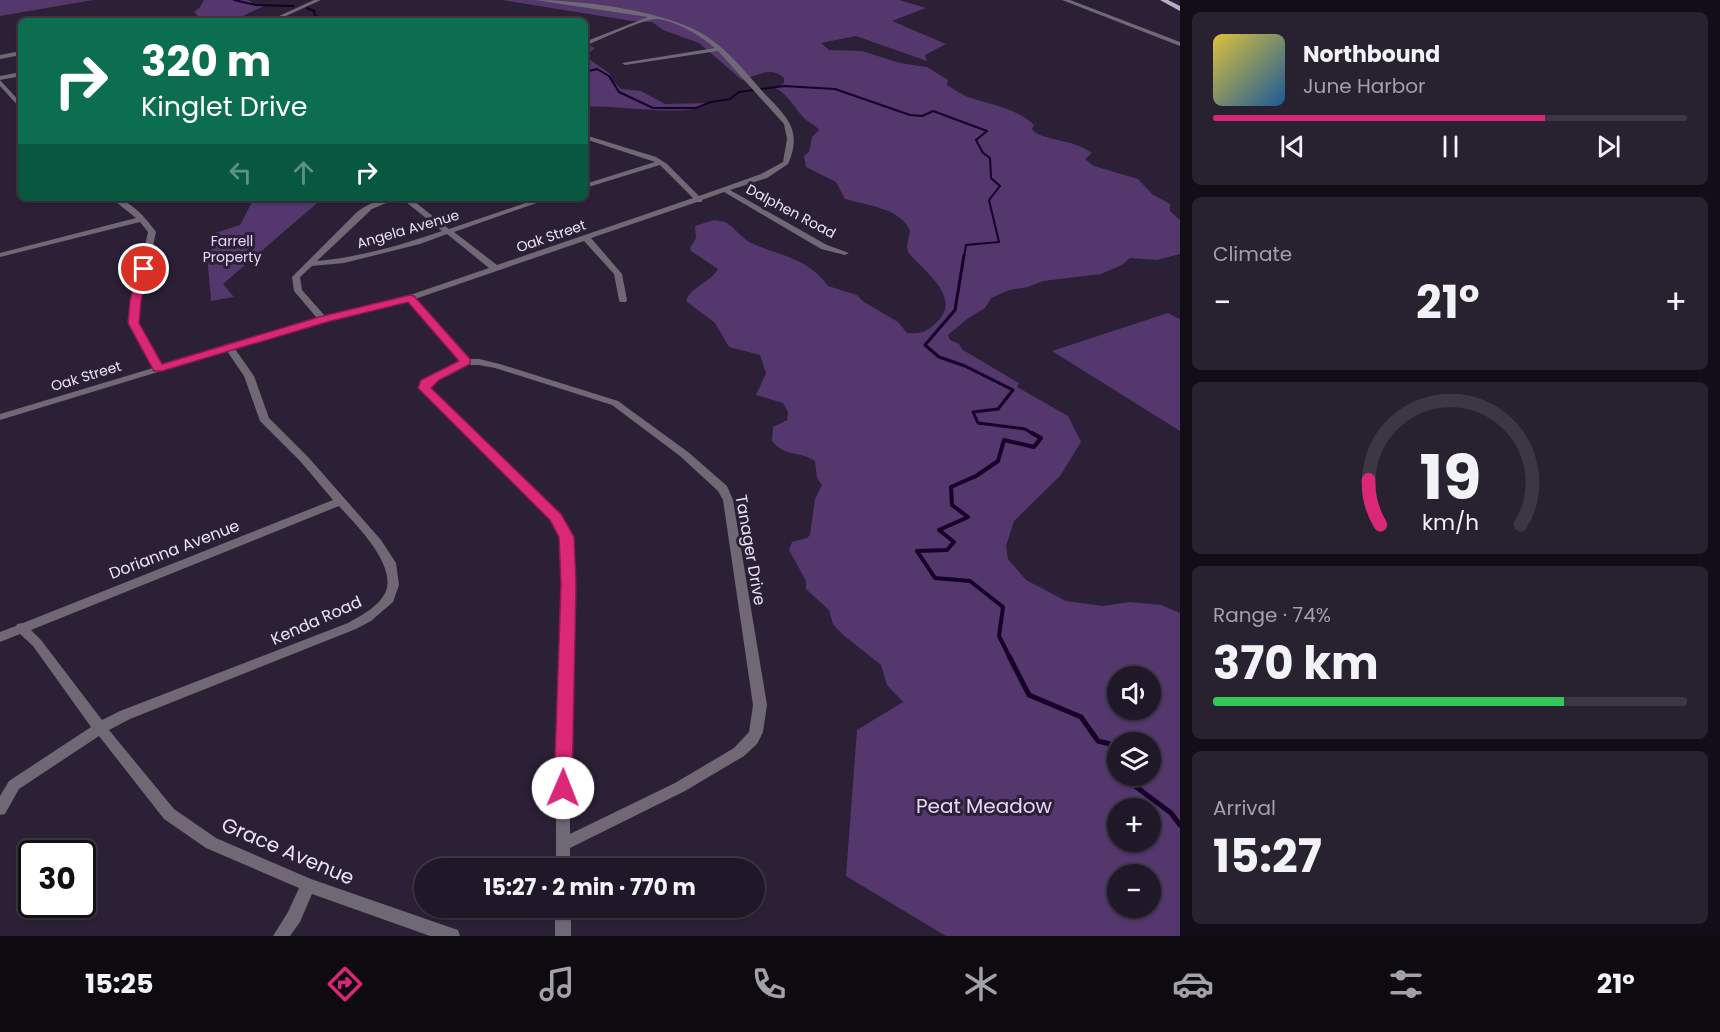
<!DOCTYPE html>
<html lang="en">
<head>
<meta charset="utf-8">
<style>
	:root { --surface:#201828; --page:#282130; --text:#f1f3f6; --muted:#a2a0a8; --line:#3d3745; --accent:#db2777 }
	body { margin:0; font-family:Poppins,sans-serif; background:var(--page); color:var(--text); height:100vh; display:flex; flex-direction:column; font-size:22px; white-space:nowrap }
	* { box-sizing:border-box; margin:0 }
	p { font-size:20px; color:var(--muted) }
	.icon { flex:none; width:33px; height:33px; fill:none; stroke:currentColor; stroke-width:2; stroke-linecap:round; stroke-linejoin:round }
	.map { position:relative; flex:1; overflow:hidden }
	.sheet { display:flex; flex-direction:column; gap:12px; padding:12px; background:#120d16; width:540px }
	.sheet>* { flex:none }
	.guide { position:absolute; left:18px; top:18px; width:570px; height:183px; border-radius:9px; box-shadow:0 2px 4px #0004,0 0 0 2px var(--line); background:#0b6e4f; color:#fff; overflow:hidden }
	.tools { position:absolute; left:1107px; top:666px; display:grid; gap:12px }
	.tools a { display:grid; place-items:center; width:54px; height:54px; border-radius:50%; background:var(--surface); box-shadow:0 2px 4px #0004,0 0 0 2px var(--line); font-size:30px }
	.speed { position:absolute; left:18px; top:840px; display:flex; gap:12px; font-size:30px; font-weight:700; text-align:center }
	.speed>* { display:grid; place-content:center; width:78px; height:78px; border-radius:50%; background:var(--surface); box-shadow:0 2px 4px #0004,0 0 0 2px var(--line); line-height:1 }
	.speed .limit { border:3px solid #111; border-radius:9px; background:#fff; color:#111 }
	.pin { position:absolute; display:grid; place-items:center; width:51px; height:51px; color:#fff; margin:-26px; border:3px solid #fff; border-radius:50%; box-shadow:0 2px 6px #0007 }
	.me { position:absolute; width:66px; margin:-33px; rotate:1deg; stroke-linejoin:round; filter:drop-shadow(0 0 4px #0008) }
	.turn { display:flex; align-items:center; gap:21px; height:126px; padding:0 24px; font-size:27px }
	.turn .icon { width:78px; height:78px; stroke-width:2.5 }
	.turn b { display:block; font-size:42px; line-height:51px }
	.lanes { display:flex; align-items:center; height:57px; padding:0 24px; background:#0003; justify-content:center; gap:30px; direction:ltr }
	.lanes .off { opacity:.35 }
	.big { font-size:45px; font-weight:700; line-height:1.1 }
	.sheet .card { flex:1; display:flex; flex-direction:column; justify-content:center; gap:9px; min-width:0; padding:0 21px; border-radius:9px; background:var(--page) }
	.sheet .dial { align-items:center; gap:0 }
	.dial svg { height:156px; overflow:visible; fill:none; stroke:var(--line); stroke-width:7; stroke-linecap:round; text-anchor:middle }
	.dial text { fill:var(--text); stroke:none }
	.song { display:flex; align-items:center; gap:18px }
	.cover { width:72px; height:72px; border-radius:9px; background:linear-gradient(135deg,hsl(50 70% 55%),hsl(210 70% 35%)) }
	.played { height:6px; border-radius:3px; background:linear-gradient(90deg,var(--accent) 70%,var(--line) 70%) }
	.keys { display:flex; justify-content:space-around; direction:ltr }
	.heat { display:flex; justify-content:space-between; align-items:center; font-size:33px; direction:ltr }
	.charge { height:9px; border-radius:4px; background:linear-gradient(90deg,#34c759 74%,var(--line) 0) }
	.trip { position:absolute; left:414px; top:858px; width:351px; height:60px; border-radius:30px; background:var(--surface); box-shadow:0 2px 4px #0004,0 0 0 2px var(--line); font-weight:700; line-height:60px; text-align:center }
	.tabs { display:flex; height:96px; justify-content:space-around; align-items:center; background:#0d0a10; color:var(--muted) }
	.tabs .icon { width:42px; height:42px }
	.tabs .active { color:var(--accent) }
	.tabs b { font-size:27px; color:var(--text) }
	main { display:flex; flex:1; min-height:0 }
	.map>svg:first-child { display:block }
</style>
</head>
<body>
<main>
<div class="map">
<svg width="1180" height="936" viewBox="0 0 1180 936">
	<rect width="100%" height="100%" fill="#2b2036"/>
	<!-- green -->
	<path fill="#53376d" fill-rule="evenodd" d="M0 0H93L0 16Z
		M204 0H247L252 2 251 4 264 6 232 21H131L144 17 198 16 194 12 200 7Z
		M502 0H899L926 8 892 21 946 44 925 55 927 61 856 36 821 43 829 50 862 51 900 63 927 67 948 80 947 85C954 89 961 94 968 97 991 105 1017 108 1034 125L1032 129 1036 133C1054 142 1074 140 1092 153L1085 159 1094 166 1138 179 1152 194 1170 204V211L1180 220V254L1157 260 1130 258 1122 265 1101 274 1043 281 1028 287 1009 290 991 298 985 308 967 319 948 335 950 340 959 344 963 350 1019 383 1017 387 1068 416 1081 442 1060 476 1014 521 1006 546 1008 559 1026 580 1066 601 1103 606 1130 602 1161 605 1180 613V936H946L846 876 857 730 903 702 887 685 881 665 842 634 833 624 829 610 806 589V581L789 550 792 542 807 538 810 535 815 499 822 485 817 478 815 461C799 450 786 458 772 441L773 427 787 420 788 412 783 403 756 395 766 373 760 355 729 347 715 323 686 301C690 287 710 283 718 269L691 251 690 248 696 238 695 226 714 220 725 222C734 227 743 239 751 243 781 256 808 258 828 286L857 295 864 302 898 322 907 333C921 334 927 332 937 322 963 297 923 271 908 252L907 246 910 231C901 208 865 205 845 199L836 182 806 167 804 156 809 152 812 137 819 130C815 124 807 122 803 117 795 108 787 93 775 88L784 83V78C771 66 758 75 742 80L699 43 663 30 652 22 632 21ZM1118 676H1150V710H1118ZM1118 742H1150V776H1118ZM1118 808H1150V842H1118ZM1118 874H1150V908H1118Z
		M585 44 595 48 588 54 589 59 609 73 611 76 610 78 621 89 641 91 665 104 710 103C689 119 614 104 585 107Z
		M250 198H323L223 284 234 297 211 301 208 265 215 233 240 225 251 204Z
		M1168 313 1180 319V431L1052 351Z"/>
	<g fill="none" stroke-linecap="round" stroke-linejoin="round">
		<!-- stream-far3 -->
		<path stroke="#150028" stroke-width="2" d="M234 0 256 5 294 6
			M307 8 314 11 315 16 337 21
			M340 21 362 19 364 21
			M585 72 597 69 609 76 619 92 653 108H696L711 102 730 99 739 92 784 86 835 89 910 115 922 116 933 111 987 131 976 140 983 153 990 158 991 178 1000 186 989 200 999 242 966 245 964 257"/>
		<!-- stream-far2 -->
		<path stroke="#150028" stroke-width="3" d="M964 255 955 310 925 345 939 357 965 366 1013 390 998 409 973 412 978 423 1025 429 1035 435"/>
		<!-- stream-far1 -->
		<path stroke="#150028" stroke-width="4" d="M1010 658 999 636 1003 607 970 581 935 578 917 551 947 550 954 542 939 530 968 517 952 505 951 487 976 476 998 461 1004 440 1034 447 1041 438 1032 433"/>
		<!-- stream -->
		<path stroke="#150028" stroke-width="5" d="M1009 656 1029 695 1081 717 1098 741 1118 746
			M1136 776 1135 786 1171 813 1180 825"/>
		<!-- minor -->
		<path fill="#6e6975" fill-rule="evenodd" d="M314 0H321L275 21H268Z
			M535 0C582 0 671 11 709 38 731 53 747 74 764 93 787 117 803 130 788 164L767 178 730 190 827 245 849 253 845 255 821 249 724 192 702 200V202H697L591 238 622 274 627 300 626 302H620L619 300 614 274 584 241 415 299 469 359H479L500 364 618 401 688 452 727 486 733 500 767 705 763 732 757 744 744 756 685 791 570 848V868H556V770L563 561 560 537 552 519 419 388 423 381 460 361 408 301 326 321 235 349 254 376 269 418 309 458 381 540 396 563 399 585 393 602 371 621 356 629 130 719 109 730 174 809 216 838 311 879 452 928 458 930 460 936H430L312 894 300 922 290 936H273L288 912 299 888 206 848 164 819 99 736 19 789 5 814 0 815V796L9 781 91 727 33 646 20 634 0 642V632L16 626 17 624 23 623 333 500 301 462 260 421 244 376 227 351 0 420V414L153 368 132 330 129 318 148 232 140 222 0 257V253L136 218 111 198C129 198 146 218 156 232L137 318 140 330 161 365 317 318 294 291 292 277 357 212C369 203 382 198 398 198L372 209 317 261C360 257 402 245 442 231L401 198H410L449 229 540 198H551L454 232 497 265 693 198 660 165 585 188V184L655 162 585 139V135L656 157 667 164 699 196 761 174 783 162 787 139 784 124 718 51 625 65 622 63 715 48C701 36 675 20 656 19 646 18 602 39 589 44L586 42 587 41 648 17ZM447 234 489 268 407 296 325 316 302 290 300 277 312 266 344 263 420 244ZM468 365H479L495 368 612 405 680 456 718 491 723 500 753 705 749 732 734 748 675 783 570 834V770L575 561 572 537 560 514 429 388 430 385ZM339 506C355 524 404 571 382 598 374 609 360 616 348 623L120 711 102 720 41 640 31 630Z
			M1062 0H1070L1180 42V46Z
			M21 51V55L0 59V55Z
			M21 72V76L0 80V76Z
			M0 80 21 103V109L0 86Z
			M555 908H571V936H555Z"/>
		<!-- major -->
		<path fill="#b8adc4" fill-rule="evenodd" d="M1160 0H1168L1180 6V11Z"/>
	</g>
	<!-- route -->
	<path fill="#db2777" stroke="#8e194d" stroke-width="1.5" d="M144 266 149 269 141 301 139 323 162 364 319 317 410 295 414 296 470 359V364L439 380 431 388 561 514 574 537 576 584 572 788 569 794 563 796 556 794 554 788 561 584 559 537 550 520 418 388 421 380 459 361 408 302 327 322 162 371H154L128 323 130 301 138 269Z"/>
	<g text-anchor="middle" stroke-width="6" stroke-linejoin="round" paint-order="stroke">
		<!-- far-street labels -->
		<g font-size="14" fill="#eae3f2" stroke="#2b2036">
			<text transform="translate(791 211) rotate(28)" y="5">Dalphen Road</text>
			<text transform="translate(408 229) rotate(-16)" y="5">Angela Avenue</text>
			<text transform="translate(551 236) rotate(-19)" y="5">Oak Street</text>
			<text transform="translate(86 376) rotate(-17)" y="5">Oak Street</text>
		</g>
		<!-- far-park labels -->
		<g font-size="14" fill="#e8d5fd" stroke="#2b2036">
			<text x="232" y="246">Farrell<tspan x="232" dy="16">Property</tspan></text>
		</g>
		<!-- street labels -->
		<g font-size="16" fill="#eae3f2" stroke="#2b2036">
			<text transform="translate(174 549) rotate(-21)" y="6">Dorianna Avenue</text>
			<text transform="translate(751 550) rotate(80)" y="6">Tanager Drive</text>
			<text transform="translate(316 620) rotate(-24)" y="6">Kenda Road</text>
		</g>
		<!-- near-park labels -->
		<g font-size="20" fill="#e8d5fd" stroke="#2b2036">
			<text x="984" y="813">Peat Meadow</text>
		</g>
		<!-- near-street labels -->
		<g font-size="20" fill="#eae3f2" stroke="#2b2036">
			<text transform="translate(288 851) rotate(23)" y="7">Grace Avenue</text>
		</g>
	</g>
</svg>
<div class="tools">
<a><svg class="icon" aria-label="sound" viewBox="0 0 24 24"><path d="M4 9h4l5-4v14l-5-4H4zM17 9q2 3 0 6"/></svg></a>
<a><svg class="icon" aria-label="layers" viewBox="0 0 24 24"><path d="M12 4l9 5-9 5-9-5zM3 14l9 5 9-5"/></svg></a>
<a>+</a>
<a>−</a>
</div>
<div class="speed"><div class="limit">30</div></div>
<div class="pin" style="left:144px;top:269px;background:#d93025"><svg class="icon" aria-label="arrive" viewBox="0 0 24 24"><path d="M6 21V4h12l-3 4 3 4H6"/></svg></div>
<svg class="me" style="left:563px;top:788px" viewBox="-20 -20 40 40"><circle r="19" fill="#fff"/><path d="M0-13L10 11 0 6-10 11z" fill="#db2777"/></svg>
<div class="trip">15:27 · 2 min · 770 m</div>
<div class="guide">
<div class="turn"><svg class="icon" aria-label="right" viewBox="0 0 24 24"><path d="M7 20v-9h11M14 6l5 5-5 5"/></svg><div><b>320 m</b>Kinglet Drive</div></div>
<div class="lanes"><svg class="icon off" aria-label="left" viewBox="0 0 24 24"><path d="M17 20v-9H6M10 6l-5 5 5 5"/></svg><svg class="icon off" aria-label="ahead" viewBox="0 0 24 24"><path d="M12 20V5M6 11l6-6 6 6"/></svg><svg class="icon" aria-label="right" viewBox="0 0 24 24"><path d="M7 20v-9h11M14 6l5 5-5 5"/></svg></div>
</div>
</div>
<section class="sheet">
<div class="card">
<div class="song"><i class="cover"></i><div><b>Northbound</b><p>June Harbor</p></div></div>
<div class="played"></div>
<div class="keys"><svg class="icon" aria-label="previous" viewBox="0 0 24 24"><path d="M18 5L8 12l10 7zM5 5v14"/></svg><svg class="icon" aria-label="pause" viewBox="0 0 24 24"><path d="M8 5v14M16 5v14"/></svg><svg class="icon" aria-label="next" viewBox="0 0 24 24"><path d="M6 5l10 7-10 7zM19 5v14"/></svg></div>
</div>
<div class="card"><p>Climate</p>
<div class="heat"><a>−</a><b class="big">21°</b><a>+</a></div>
</div>
<div class="card dial"><svg viewBox="0 0 100 80">
<path d="M14 69A42 42 0 1 1 86 69"/>
<path d="M14 69A42 42 0 0 1 8 46" stroke="#db2777"/>
<text x="50" y="56" font-size="32" font-weight="700">19</text>
<text x="50" y="72" font-size="11">km/h</text>
</svg></div>
<div class="card"><p>Range · 74%</p><b class="big">370 km</b><div class="charge"></div></div>
<div class="card"><p>Arrival</p><b class="big">15:27</b></div>
</section>
</main>
<nav class="tabs">
<b>15:25</b>
<svg class="icon active" aria-label="directions" viewBox="0 0 24 24"><path d="M12 3l9 9-9 9-9-9zM9 14v-3h6M13 9l2 2-2 2"/></svg>
<svg class="icon" aria-label="music" viewBox="0 0 24 24"><path d="M9 18V5l10-2v13"/><circle cx="6" cy="18" r="3"/><circle cx="16" cy="16" r="3"/></svg>
<svg class="icon" aria-label="phone" viewBox="0 0 24 24"><path d="M5 4h4l2 5-3 2q2 4 5 5l2-3 5 2v4C11 20 4 13 5 4z"/></svg>
<svg class="icon" aria-label="climate" viewBox="0 0 24 24"><path d="M12 3v18M4 7l16 10M4 17L20 7"/></svg>
<svg class="icon" aria-label="car" viewBox="0 0 24 24"><path d="M5 17H2v-5l4-1 3-4h7l3 4 3 1v5h-3M9 17h6M6 11h13"/><circle cx="7" cy="17" r="2"/><circle cx="17" cy="17" r="2"/></svg>
<svg class="icon" aria-label="filters" viewBox="0 0 24 24"><path d="M4 7h16M4 17h16"/><circle cx="9" cy="7" r="2"/><circle cx="15" cy="17" r="2"/></svg>
<b>21°</b>
</nav>
</body>
</html>
